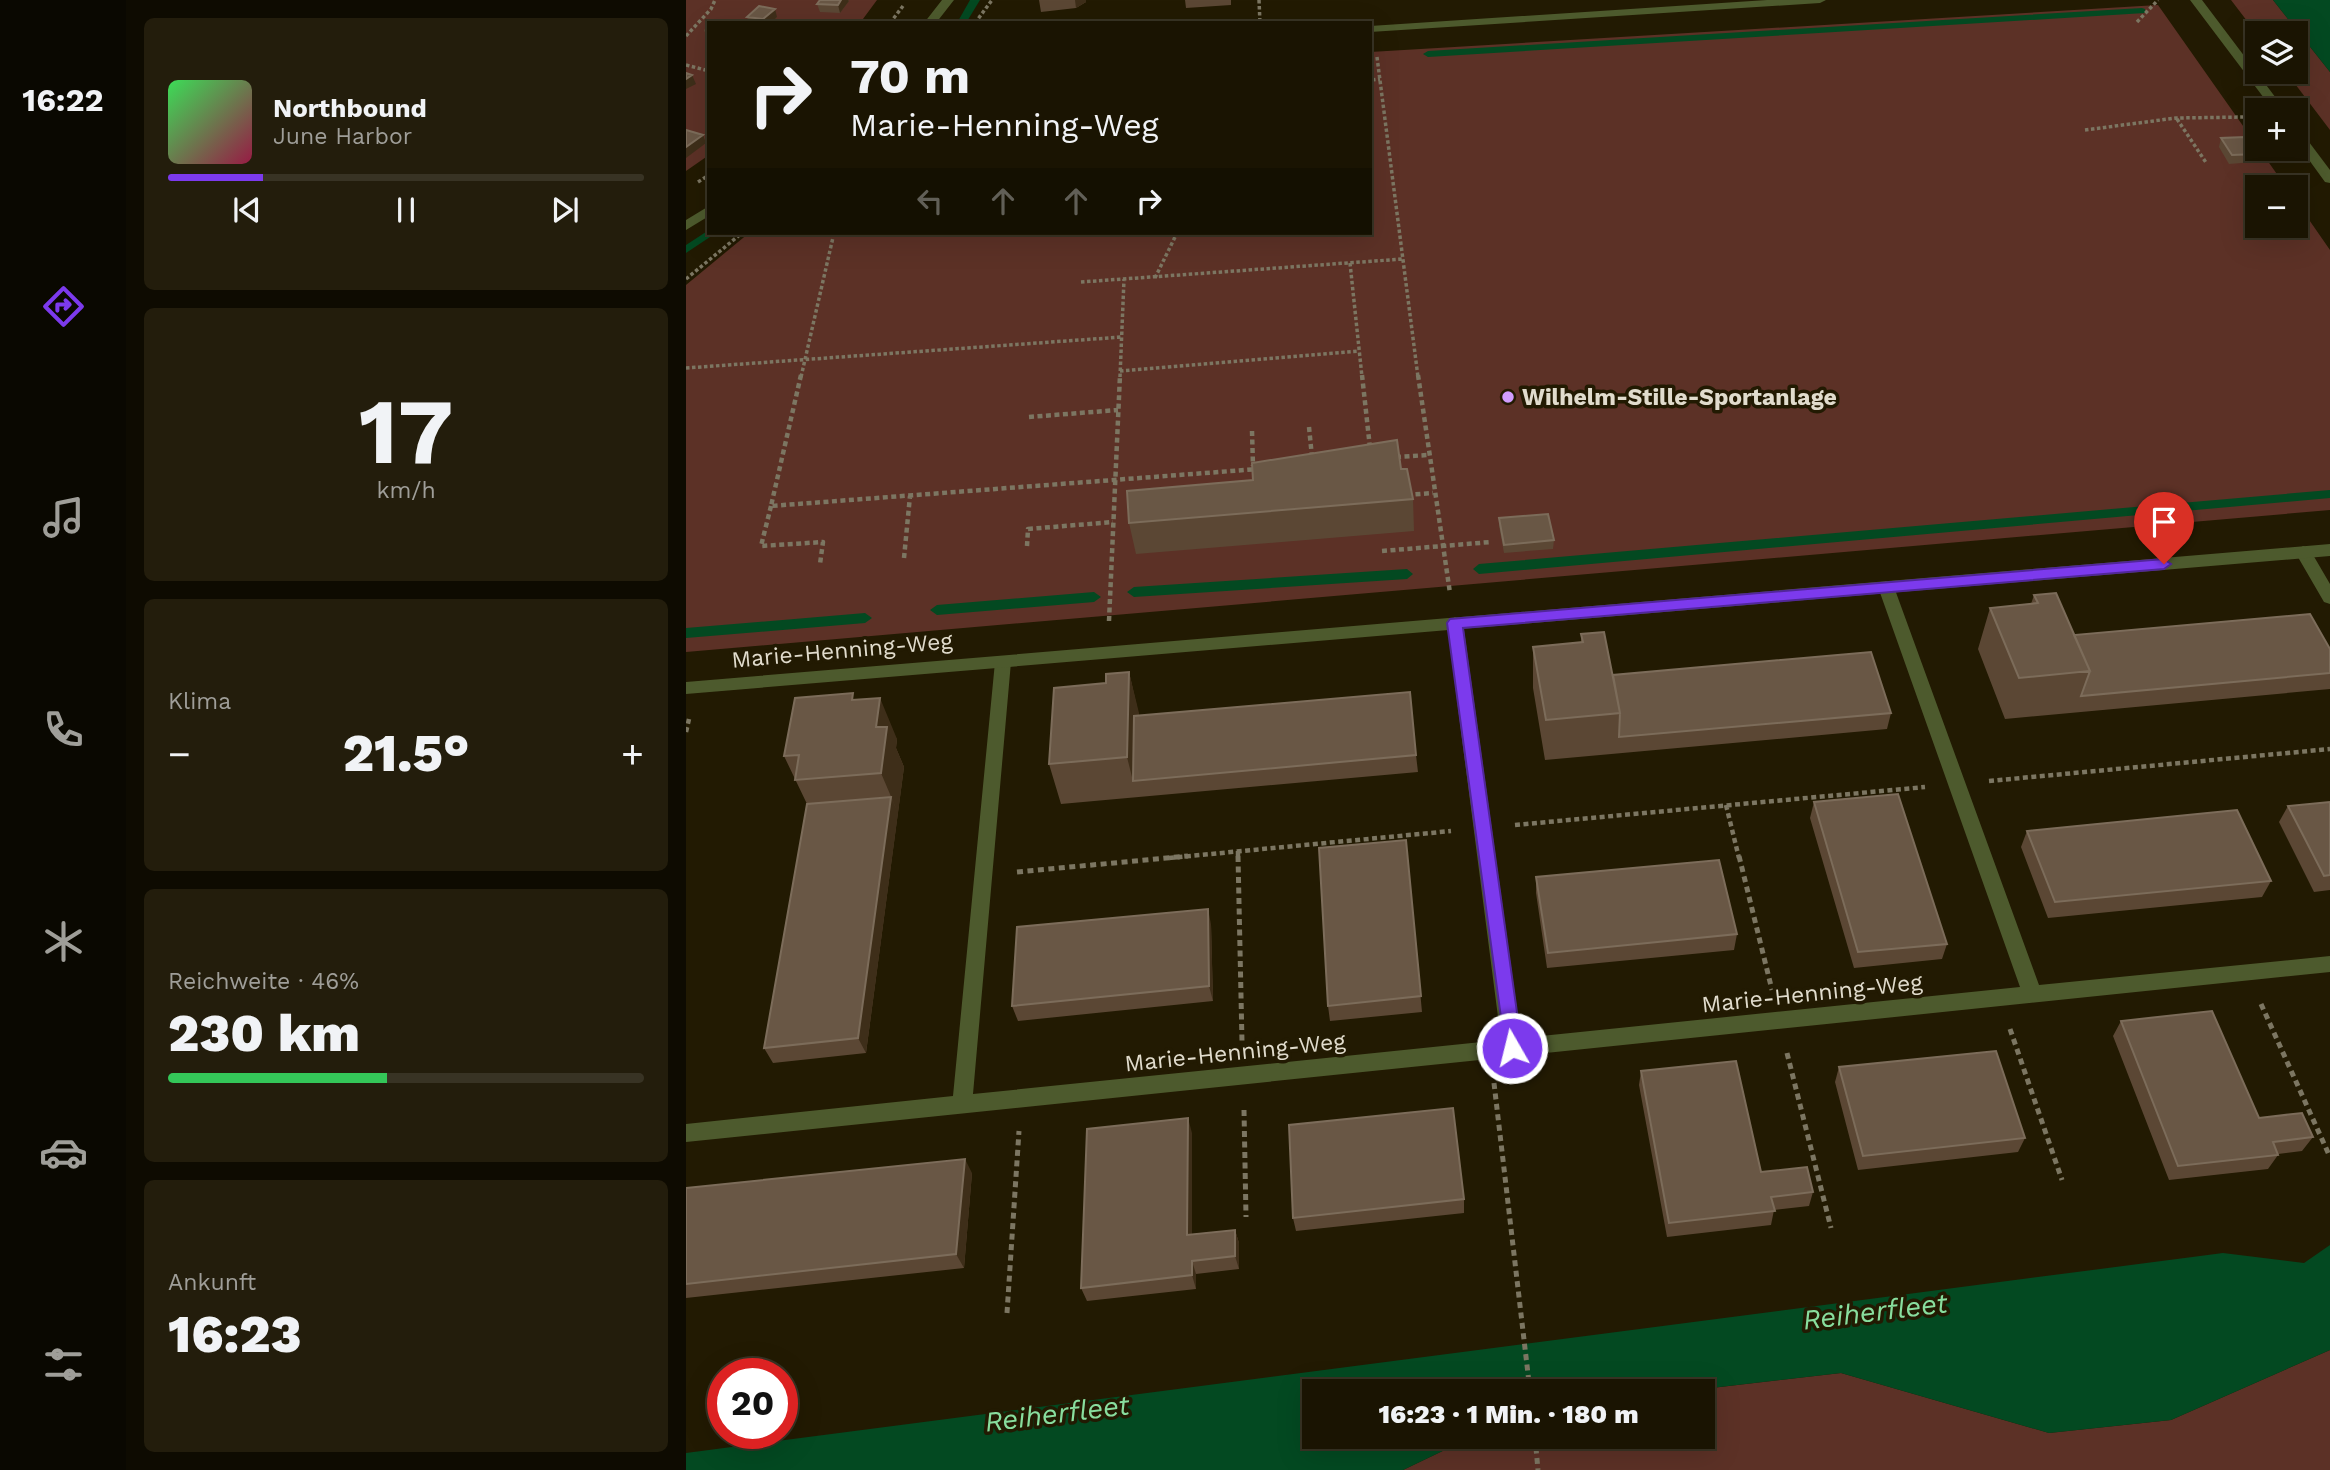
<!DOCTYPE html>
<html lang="de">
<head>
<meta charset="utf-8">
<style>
	:root { --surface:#1a1402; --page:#231d0c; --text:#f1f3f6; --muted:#9f9e99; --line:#383324; --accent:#7c3aed }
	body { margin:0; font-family:"Work Sans",sans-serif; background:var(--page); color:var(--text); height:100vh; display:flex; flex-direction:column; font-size:26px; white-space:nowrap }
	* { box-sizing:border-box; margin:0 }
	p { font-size:23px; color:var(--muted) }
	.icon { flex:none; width:38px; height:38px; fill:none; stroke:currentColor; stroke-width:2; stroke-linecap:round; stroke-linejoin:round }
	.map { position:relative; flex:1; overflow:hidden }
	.panel { display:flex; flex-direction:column; gap:18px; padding:18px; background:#0e0b01; width:560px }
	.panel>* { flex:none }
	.hud { position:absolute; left:21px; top:21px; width:665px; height:214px; border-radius:0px; box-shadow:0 7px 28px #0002,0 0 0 2px var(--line); background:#1a1402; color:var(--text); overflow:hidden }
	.tools { position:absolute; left:1559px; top:21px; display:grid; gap:14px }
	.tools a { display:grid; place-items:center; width:63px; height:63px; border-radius:0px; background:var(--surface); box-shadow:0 7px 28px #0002,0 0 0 2px var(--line); font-size:35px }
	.speed { position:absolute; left:21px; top:1358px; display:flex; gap:14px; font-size:35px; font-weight:700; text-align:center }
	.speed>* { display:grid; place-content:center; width:91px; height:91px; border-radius:50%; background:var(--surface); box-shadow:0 7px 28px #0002,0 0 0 2px var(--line); line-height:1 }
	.speed .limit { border:10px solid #d22; background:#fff; color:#111 }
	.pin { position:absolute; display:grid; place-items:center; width:60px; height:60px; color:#fff; margin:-72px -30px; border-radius:50% 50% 50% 0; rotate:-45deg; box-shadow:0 0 7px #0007 }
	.pin .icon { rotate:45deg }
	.me { position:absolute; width:77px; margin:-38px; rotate:352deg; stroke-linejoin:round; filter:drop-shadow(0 0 5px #0008) }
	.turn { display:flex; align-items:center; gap:24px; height:147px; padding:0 28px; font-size:32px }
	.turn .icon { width:91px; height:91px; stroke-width:2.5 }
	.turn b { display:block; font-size:49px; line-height:60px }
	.lanes { display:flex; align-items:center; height:66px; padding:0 28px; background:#0003; justify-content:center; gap:35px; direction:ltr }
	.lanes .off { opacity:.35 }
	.big { font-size:52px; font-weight:800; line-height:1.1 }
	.panel .tile { flex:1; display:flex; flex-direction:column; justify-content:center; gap:10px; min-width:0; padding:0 24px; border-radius:10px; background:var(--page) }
	.panel .dial { align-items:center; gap:0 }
	.dial b { font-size:91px; line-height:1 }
	.song { display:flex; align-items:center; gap:21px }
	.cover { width:84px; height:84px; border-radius:10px; background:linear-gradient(135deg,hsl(130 70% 55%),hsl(340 70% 35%)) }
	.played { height:7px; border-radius:4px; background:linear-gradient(90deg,var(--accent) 20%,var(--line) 20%) }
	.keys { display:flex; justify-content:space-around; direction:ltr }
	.heat { display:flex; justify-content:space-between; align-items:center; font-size:38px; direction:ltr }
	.charge { height:10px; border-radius:5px; background:linear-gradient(90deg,#34c759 46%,var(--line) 0) }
	.trip { position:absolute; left:616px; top:1379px; width:413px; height:70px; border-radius:0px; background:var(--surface); box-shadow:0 7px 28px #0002,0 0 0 2px var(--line); font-weight:800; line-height:70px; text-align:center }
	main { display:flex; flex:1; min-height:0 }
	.tab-bar { display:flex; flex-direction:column; width:126px; justify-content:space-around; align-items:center; background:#0a0801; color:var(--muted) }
	.tab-bar .icon { width:49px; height:49px }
	.tab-bar .current { color:var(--accent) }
	.tab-bar b { font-size:32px; color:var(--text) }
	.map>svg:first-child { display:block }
</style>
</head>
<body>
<main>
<nav class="tab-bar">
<b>16:22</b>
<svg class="icon current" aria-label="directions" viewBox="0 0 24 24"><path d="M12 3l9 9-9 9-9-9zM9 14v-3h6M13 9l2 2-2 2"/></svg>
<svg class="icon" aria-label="music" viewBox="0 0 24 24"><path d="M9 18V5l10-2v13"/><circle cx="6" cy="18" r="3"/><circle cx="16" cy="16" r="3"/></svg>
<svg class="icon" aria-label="phone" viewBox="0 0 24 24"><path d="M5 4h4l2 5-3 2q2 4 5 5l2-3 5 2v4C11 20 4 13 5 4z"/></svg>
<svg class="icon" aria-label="climate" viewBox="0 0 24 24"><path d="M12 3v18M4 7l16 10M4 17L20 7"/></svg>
<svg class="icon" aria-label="car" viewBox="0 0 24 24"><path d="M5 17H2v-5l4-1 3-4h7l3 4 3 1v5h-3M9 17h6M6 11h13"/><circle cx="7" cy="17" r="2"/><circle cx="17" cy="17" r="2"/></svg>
<svg class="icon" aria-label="filters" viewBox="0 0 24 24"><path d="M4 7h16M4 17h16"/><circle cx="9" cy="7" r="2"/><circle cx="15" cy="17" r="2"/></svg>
</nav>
<section class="panel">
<div class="tile">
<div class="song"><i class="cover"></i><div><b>Northbound</b><p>June Harbor</p></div></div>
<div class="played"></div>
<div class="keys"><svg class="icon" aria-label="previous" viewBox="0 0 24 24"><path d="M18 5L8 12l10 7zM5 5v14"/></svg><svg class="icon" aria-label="pause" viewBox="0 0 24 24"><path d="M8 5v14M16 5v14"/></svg><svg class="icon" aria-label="next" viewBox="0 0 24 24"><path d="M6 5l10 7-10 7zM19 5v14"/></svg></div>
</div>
<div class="tile dial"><b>17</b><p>km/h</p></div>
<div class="tile"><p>Klima</p>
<div class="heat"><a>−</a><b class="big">21.5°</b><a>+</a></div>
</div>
<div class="tile"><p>Reichweite · 46%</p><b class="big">230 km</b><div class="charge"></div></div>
<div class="tile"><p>Ankunft</p><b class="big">16:23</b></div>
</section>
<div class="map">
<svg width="1644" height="1470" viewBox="0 0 1644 1470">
	<rect width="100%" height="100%" fill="#221a02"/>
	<!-- green -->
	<path fill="#5c3126" d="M0 0H191L174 23H23V155L0 171Z
		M1545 0H1587L1644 72V130L1600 72H1610V33L1571 34Z
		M1472 5 1600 187H1572V226H1610V201L1644 250V510L0 652V285L63 233H684V52Z
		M1644 1350V1470H717L767 1446 796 1437H1017V1391H1000L1155 1373 1363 1433 1485 1420Z"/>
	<!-- water -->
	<path fill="#034921" d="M1587 0H1644V72Z
		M1644 1245V1350L1485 1420 1363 1433 1155 1373 999 1391H628V1437H796L767 1446 717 1470H0V1453L1537 1253 1618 1263Z"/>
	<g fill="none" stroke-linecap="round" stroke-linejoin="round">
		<!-- stream -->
		<path fill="#034921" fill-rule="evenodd" d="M284 0H294L280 23H271Z
			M1456 8 1459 9V13L742 57 737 54 742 51Z
			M23 230V233H28L27 235 0 253V245Z
			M1644 490V498L793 574 787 569 793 564Z
			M721 569 727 574 721 579 448 597 441 592 448 587Z
			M408 592 415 597 408 602 251 615 244 610 251 605Z
			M179 613 186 618 179 623 0 638V628Z"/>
		<!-- path-far2 -->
		<path stroke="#7c7662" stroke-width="3.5" stroke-dasharray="3.5 2.5" stroke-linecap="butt" d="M573 0 574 23
			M1451 22 1472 0
			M204 23 217 6
			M289 23 306 0
			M0 36 25 9 29 0
			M691 57 732 377
			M0 65 23 71
			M686 80 694 79
			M1491 119 1521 164
			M1399 130 1490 118 1560 117
			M12 182 23 175
			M664 263 676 377
			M469 278 491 233
			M0 279 56 233
			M395 282 717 259
			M0 368 436 337
			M434 371 673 351
			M115 377 148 233
			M434 377 438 279"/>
		<!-- path-far1 -->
		<path stroke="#7c7662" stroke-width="4.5" stroke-dasharray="5 3.5" stroke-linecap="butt" d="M115 375 85 506 572 469
			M676 375 684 448
			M732 375 764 593
			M343 417 432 410
			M623 427 626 457
			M566 431 567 466
			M710 457 742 455
			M721 495 747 493
			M85 506 75 546 137 542 134 564
			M341 546 342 529 427 522
			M696 551 805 542
			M218 558 224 496
			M423 621 434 375
			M0 732 3 719
			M1303 781 1644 749
			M1040 805 1053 858
			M829 825 1239 787
			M552 851V858
			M483 858 765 831"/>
		<!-- path -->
		<path stroke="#7c7662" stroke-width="5" stroke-dasharray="6 4.5" stroke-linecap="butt" d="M552 856 556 1042
			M1053 856 1086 990
			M331 872 502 856
			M1575 1004 1644 1157
			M1324 1029 1376 1180
			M1101 1053 1145 1228
			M808 1083 844 1391
			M558 1110 560 1217
			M321 1313 333 1131
			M849 1437 852 1470"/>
		<!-- lane -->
		<path fill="#4d5a2d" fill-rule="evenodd" d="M1617 546 1623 548 1644 584V604L1638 602 1609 552Z
			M1200 581 1208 587 1353 985 1644 956V972L0 1142V1124L267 1096 309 662 317 656 325 662 287 1094 815 1040 761 623 769 617 777 623 835 1038 1334 987 1192 587Z"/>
		<!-- street -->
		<path fill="#4d5a2d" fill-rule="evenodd" d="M256 0H268L250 23H238Z
			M1081 0H1140L1134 3 684 32V26Z
			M1504 0H1516L1599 110H1587Z
			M1610 129 1614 130 1644 170V183L1639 182 1610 142Z
			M23 206V216L0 230V220Z
			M1644 544V556L0 694V682Z"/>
	</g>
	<!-- wall -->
	<path fill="#5b4734" d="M134 0H162L163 1 154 13 134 12 131 4Z
		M353 0H400V2L390 8 355 12Z
		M499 0H545V5L500 8Z
		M61 17H91L85 23H63Z
		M23 25V38H21L18 30Z
		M1535 138 1571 154 1568 162 1543 164 1533 147Z
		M715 469 727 499 728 531 450 554 443 523Z
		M813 518 868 540 867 549 818 553 813 526Z
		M1348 595 1388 635 1644 649V689L1319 719 1292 649 1304 608 1345 604Z
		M895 634 927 675 1205 713 1201 729 859 760 847 688V647L895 643Z
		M443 672 453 716 730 755 732 772 375 804 363 764 420 683Z
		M170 700 211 739 210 748 218 767 180 1053 87 1063 78 1048 121 804 98 756Z
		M1128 802 1261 944 1256 959 1168 968 1124 818Z
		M1644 802V890L1628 892 1593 822 1602 806Z
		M1341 831 1585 881 1576 897 1362 918 1335 847Z
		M720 840 736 1012 644 1021 642 1006Z
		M850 877 1051 934 1048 950 861 968 850 893Z
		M525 924 527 1001 332 1021 326 1006Z
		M1435 1021 1573 1118 1627 1137 1616 1151 1592 1154V1155L1582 1169 1483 1180 1427 1036Z
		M1153 1067 1339 1138 1332 1152 1172 1170 1149 1082Z
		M955 1071 1075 1172 1127 1192 1123 1206 1088 1210 1085 1225 981 1237 953 1085Z
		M506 1133V1234L549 1230 553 1243V1269L510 1274V1289L401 1301 395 1288Z
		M286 1173 278 1268 0 1298V1188Z
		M778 1199V1213L610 1231 607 1218Z"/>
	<!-- shaded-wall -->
	<path fill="#3e2e19" d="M155 0H162L163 1 154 13 152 5Z
		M389 0H400V2L390 8Z
		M89 9 91 17 85 23H78L77 19Z
		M6 75 10 84 0 89V79Z
		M17 135 20 143 0 158V147Z
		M443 672 453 713 452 781H447L441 757Z
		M194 698 211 739 210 748 218 767 212 813 195 773 190 727Z
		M205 797 212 813 180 1053 172 1038Z
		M522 909 525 924 527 1001 523 986Z
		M502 1118 506 1133V1248L501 1235Z
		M279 1159 286 1173 278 1268 270 1254Z
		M549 1230 553 1243V1269L549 1256Z
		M506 1261 510 1274V1289L506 1275Z"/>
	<!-- building -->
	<path fill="#695745" stroke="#7c6c5a" stroke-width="2" d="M134 0H155L152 5 131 4Z
		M73 6 89 9 77 19 61 17Z
		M28 20 53 23H25Z
		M0 73 6 75 0 79Z
		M0 130 17 135 0 147Z
		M1559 137 1571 154 1546 155 1535 138Z
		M711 440 715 469H721L727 499 443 523 441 491 567 480 566 463Z
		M862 514 868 540 818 545 813 518Z
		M1370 593 1404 671 1333 678 1304 608 1352 603 1348 595Z
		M1624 614 1644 649V673L1395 696 1404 671 1388 635Z
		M918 632 934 713 860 720 847 647 897 642 895 634Z
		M1185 652 1205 713 933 737 934 713 927 675Z
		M443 672 441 757 363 764 368 688 420 683V674Z
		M724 692 730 755 447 781 448 716Z
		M167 693 166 700 194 698 190 727H201L195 773 109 780 113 755 98 756 109 698Z
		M1212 794 1261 944 1172 952 1128 802Z
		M205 797 172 1038 78 1048 121 804Z
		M1644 802V875L1638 876 1602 806Z
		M1551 810 1585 881 1369 902 1341 831Z
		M720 840 735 996 642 1006 633 848Z
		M1033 860 1051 934 862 953 850 877Z
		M522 909 523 986 326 1006 331 927Z
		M1526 1011 1573 1118 1616 1113 1627 1137 1587 1142 1592 1155 1492 1166 1435 1021Z
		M1310 1051 1339 1138 1177 1156 1153 1067Z
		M1050 1061 1075 1172 1121 1167 1127 1192 1085 1197 1089 1211 983 1223 955 1071Z
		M767 1108 778 1199 607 1218 603 1125Z
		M502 1118 501 1235 549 1230V1256L506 1261V1275L395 1288 401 1129Z
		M279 1159 270 1254 0 1284V1188Z"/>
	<!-- route -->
	<path fill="#7c3aed" stroke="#51269a" stroke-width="2" d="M1478 559 1485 564 1478 569 777 628 836 1048 833 1054 826 1056 820 1054 761 623 764 619Z"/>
	<!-- markers -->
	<circle fill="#d19dfe" stroke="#221a02" stroke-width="2.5" cx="822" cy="397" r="7"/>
	<g text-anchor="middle" stroke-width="7" stroke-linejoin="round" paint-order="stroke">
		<!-- poi labels -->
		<g font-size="23" font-weight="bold" fill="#e1dccd" stroke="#221a02" text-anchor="start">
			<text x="836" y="405">Wilhelm-Stille-Sportanlage</text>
		</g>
		<!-- street labels -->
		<g font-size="23" fill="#e1dccd" stroke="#221a02">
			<text transform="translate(156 650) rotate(-5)" y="8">Marie-Henning-Weg</text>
			<text transform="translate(1126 993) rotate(-6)" y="8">Marie-Henning-Weg</text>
			<text transform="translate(549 1052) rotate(-6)" y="8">Marie-Henning-Weg</text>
		</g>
		<!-- near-water labels -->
		<g font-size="28" font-style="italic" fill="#88de9e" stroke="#221a02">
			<text transform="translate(1189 1311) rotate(-7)" y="10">Reiherfleet</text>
			<text transform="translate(371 1413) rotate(-7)" y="10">Reiherfleet</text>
		</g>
	</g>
</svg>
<div class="tools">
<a><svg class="icon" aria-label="layers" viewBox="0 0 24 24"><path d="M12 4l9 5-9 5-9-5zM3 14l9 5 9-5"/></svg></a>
<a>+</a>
<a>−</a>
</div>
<div class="speed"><div class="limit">20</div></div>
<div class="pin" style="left:1478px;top:564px;background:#d93025"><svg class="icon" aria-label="arrive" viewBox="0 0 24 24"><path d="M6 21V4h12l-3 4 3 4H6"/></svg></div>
<svg class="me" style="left:826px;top:1048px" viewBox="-20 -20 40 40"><circle r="17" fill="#7c3aed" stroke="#fff" stroke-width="3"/><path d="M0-11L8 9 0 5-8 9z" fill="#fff"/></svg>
<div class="trip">16:23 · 1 Min. · 180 m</div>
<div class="hud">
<div class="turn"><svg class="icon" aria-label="right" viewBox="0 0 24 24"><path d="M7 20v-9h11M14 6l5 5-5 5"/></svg><div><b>70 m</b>Marie-Henning-Weg</div></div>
<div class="lanes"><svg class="icon off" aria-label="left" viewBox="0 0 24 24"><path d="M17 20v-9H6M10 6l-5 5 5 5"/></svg><svg class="icon off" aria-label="ahead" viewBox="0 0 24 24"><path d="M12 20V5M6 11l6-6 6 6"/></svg><svg class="icon off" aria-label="ahead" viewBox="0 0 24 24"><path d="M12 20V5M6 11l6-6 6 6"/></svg><svg class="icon" aria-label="right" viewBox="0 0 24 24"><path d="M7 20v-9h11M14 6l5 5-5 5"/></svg></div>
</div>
</div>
</main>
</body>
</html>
